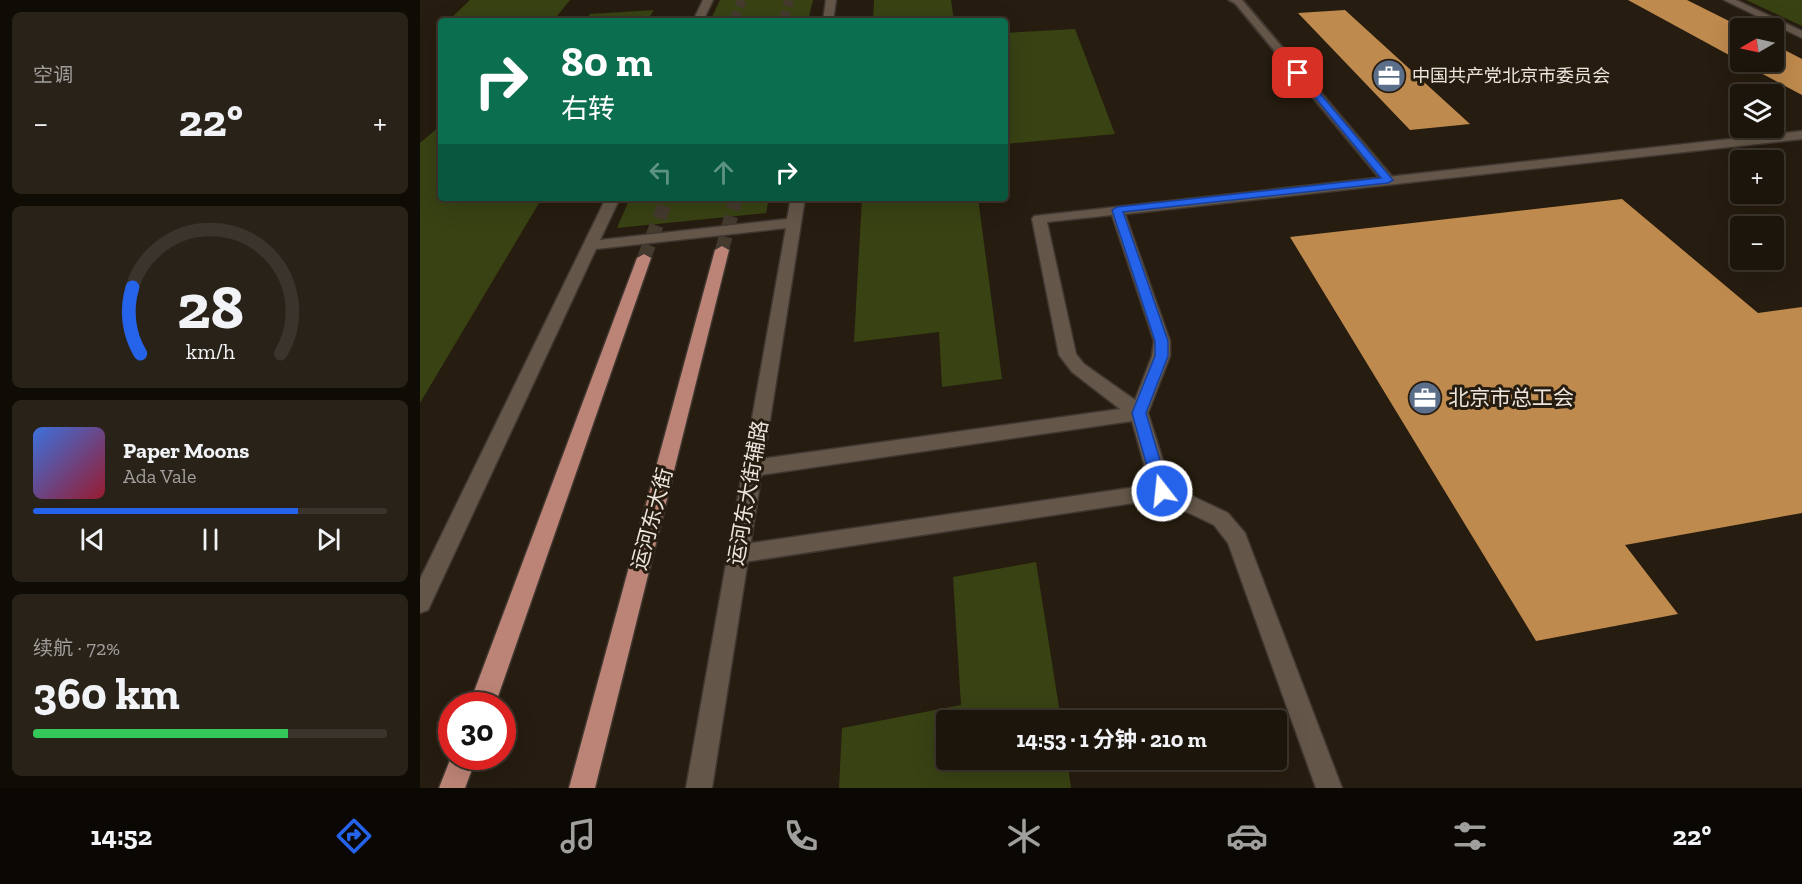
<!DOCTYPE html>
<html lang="zh">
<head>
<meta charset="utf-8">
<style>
	:root { --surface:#1c150b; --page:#292219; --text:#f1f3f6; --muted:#a09f9d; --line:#3a342c; --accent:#2563eb }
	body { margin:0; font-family:"Zilla Slab","Noto Sans SC",serif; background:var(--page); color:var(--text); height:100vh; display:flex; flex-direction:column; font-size:22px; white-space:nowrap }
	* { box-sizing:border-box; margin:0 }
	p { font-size:20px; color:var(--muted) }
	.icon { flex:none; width:33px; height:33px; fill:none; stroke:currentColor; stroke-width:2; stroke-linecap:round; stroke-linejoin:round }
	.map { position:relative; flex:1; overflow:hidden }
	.details { display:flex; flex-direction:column; gap:12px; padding:12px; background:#0f0c06; width:420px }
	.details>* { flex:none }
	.guide { position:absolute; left:18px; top:18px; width:570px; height:183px; border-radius:6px; box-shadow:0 6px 24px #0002,0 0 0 2px var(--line); background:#0b6e4f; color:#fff; overflow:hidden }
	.needle { width:39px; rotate:261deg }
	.tools { position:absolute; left:1310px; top:18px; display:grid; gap:12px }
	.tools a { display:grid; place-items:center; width:54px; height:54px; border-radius:6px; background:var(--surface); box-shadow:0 6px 24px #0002,0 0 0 2px var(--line); font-size:30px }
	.speed { position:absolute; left:18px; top:692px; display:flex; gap:12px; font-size:30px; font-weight:700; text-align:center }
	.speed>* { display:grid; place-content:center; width:78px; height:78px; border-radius:50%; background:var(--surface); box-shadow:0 6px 24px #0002,0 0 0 2px var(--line); line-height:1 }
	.speed .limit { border:9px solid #d22; background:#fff; color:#111 }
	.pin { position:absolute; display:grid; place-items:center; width:51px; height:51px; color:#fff; margin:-26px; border-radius:12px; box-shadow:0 3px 9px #0006 }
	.me { position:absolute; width:66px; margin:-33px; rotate:344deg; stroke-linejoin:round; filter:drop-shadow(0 0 4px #0008) }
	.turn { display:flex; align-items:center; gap:21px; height:126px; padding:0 24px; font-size:27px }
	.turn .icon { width:78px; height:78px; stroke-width:2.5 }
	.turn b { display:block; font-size:42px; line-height:51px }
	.lanes { display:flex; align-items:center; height:57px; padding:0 24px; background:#0003; justify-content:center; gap:30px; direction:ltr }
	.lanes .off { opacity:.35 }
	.big { font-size:45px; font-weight:700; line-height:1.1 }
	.details .card { flex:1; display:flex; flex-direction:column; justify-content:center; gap:9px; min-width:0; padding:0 21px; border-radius:9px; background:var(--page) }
	.details .dial { align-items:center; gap:0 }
	.dial svg { height:156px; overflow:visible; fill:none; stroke:var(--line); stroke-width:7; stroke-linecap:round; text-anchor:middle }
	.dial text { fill:var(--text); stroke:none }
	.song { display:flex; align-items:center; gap:18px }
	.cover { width:72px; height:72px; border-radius:9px; background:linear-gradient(135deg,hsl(220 70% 55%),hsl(350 70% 35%)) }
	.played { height:6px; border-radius:3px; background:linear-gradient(90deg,var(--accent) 75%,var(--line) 75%) }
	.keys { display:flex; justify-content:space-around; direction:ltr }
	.heat { display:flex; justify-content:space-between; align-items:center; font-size:33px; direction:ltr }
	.charge { height:9px; border-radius:4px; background:linear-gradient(90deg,#34c759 72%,var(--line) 0) }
	.trip { position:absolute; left:516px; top:710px; width:351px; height:60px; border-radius:6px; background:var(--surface); box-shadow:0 6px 24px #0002,0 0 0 2px var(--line); font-weight:700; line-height:60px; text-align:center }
	.menu { display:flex; height:96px; justify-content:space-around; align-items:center; background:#0b0804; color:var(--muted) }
	.menu .icon { width:42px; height:42px }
	.menu .active { color:var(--accent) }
	.menu b { font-size:27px; color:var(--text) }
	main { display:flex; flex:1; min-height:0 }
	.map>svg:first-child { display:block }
</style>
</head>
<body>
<main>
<section class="details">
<div class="card"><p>空调</p>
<div class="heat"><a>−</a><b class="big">22°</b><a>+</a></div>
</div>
<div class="card dial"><svg viewBox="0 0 100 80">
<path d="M14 69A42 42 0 1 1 86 69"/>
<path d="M14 69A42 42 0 0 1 10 35" stroke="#2563eb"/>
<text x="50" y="56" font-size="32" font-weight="700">28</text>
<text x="50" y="72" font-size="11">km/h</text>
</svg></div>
<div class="card">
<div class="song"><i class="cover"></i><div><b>Paper Moons</b><p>Ada Vale</p></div></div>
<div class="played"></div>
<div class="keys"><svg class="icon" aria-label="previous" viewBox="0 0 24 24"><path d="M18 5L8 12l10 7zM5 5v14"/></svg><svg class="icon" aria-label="pause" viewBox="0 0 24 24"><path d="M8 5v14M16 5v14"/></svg><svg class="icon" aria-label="next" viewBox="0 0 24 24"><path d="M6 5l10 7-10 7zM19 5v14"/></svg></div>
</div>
<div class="card"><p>续航 · 72%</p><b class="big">360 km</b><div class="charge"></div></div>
</section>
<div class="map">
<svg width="1382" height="788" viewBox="0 0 1382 788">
	<rect width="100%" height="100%" fill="#261c0f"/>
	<!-- green -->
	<path fill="#384213" d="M50 0H150L133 21H28Z
		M300 0H393L388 21H290Z
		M454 0H531L534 21H453Z
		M1326 0H1382V26Z
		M234 10 227 21H165L170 14Z
		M655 29 695 134 585 144V33Z
		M21 125V198H122L0 403V143Z
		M210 198H349L346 213 197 228Z
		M442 198H558L582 379 522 387 519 332 434 342Z
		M616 562 641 720H526V759H647L651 788H419L422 728 541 705 533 577Z"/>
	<!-- building -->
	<path fill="#bf8a4d" d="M1208 0H1267L1323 28H1320V61Z
		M925 10 1050 124 990 130 878 13Z
		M1353 44 1382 59V95L1320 62H1353Z
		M1202 199 1338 313 1382 307V513L1205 545 1258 614 1116 641 870 237Z"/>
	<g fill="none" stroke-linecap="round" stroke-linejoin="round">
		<!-- primary-tunnel-far1 -->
		<path stroke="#443a2e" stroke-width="10" stroke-dasharray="10 5" stroke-linecap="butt" d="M314 21 322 0
			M364 21 369 0"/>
		<!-- primary-tunnel -->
		<path stroke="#443a2e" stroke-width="14" stroke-dasharray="14 7" stroke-linecap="butt" d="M302 250 316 198
			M224 258 247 198"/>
		<defs>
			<path id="lane" d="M809 0H822L972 177V183H964L815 3Z"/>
			<path id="street" d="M1304 0H1316L1382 31V38Z
				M1382 131V139L705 214 750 341V356L728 413 751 486 808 513 825 533 922 788H896L808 543 794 525 740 499 318 563 310 561 307 554 310 547 318 545 730 485 712 421 333 476 326 473 323 468 326 463 333 460 700 409 652 372 639 355 612 219 614 216ZM692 215 734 341 732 356 715 400 664 364 656 354 627 222Z"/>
			<path id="secondary" d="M283 0H293L283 21H273Z
				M406 0H416L413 21H403Z
				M186 198H200L180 240 367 219 371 198H385L292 788H266L366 228 176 249 8 610 0 613V579Z"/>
			<path id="primary" d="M302 246 309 250 175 788H149L295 250Z
				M224 254 231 258 75 705H49L217 258Z
				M32 755 57 756 45 788H19Z"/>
		</defs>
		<!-- lane casing -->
		<use href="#lane" stroke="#403731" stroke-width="4"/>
		<!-- street casing -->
		<use href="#street" stroke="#403731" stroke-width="3"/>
		<!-- secondary casing -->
		<use href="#secondary" stroke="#403731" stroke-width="3"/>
		<!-- primary casing -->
		<use href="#primary" stroke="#403731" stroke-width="3"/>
		<!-- lane -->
		<use href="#lane" fill="#645749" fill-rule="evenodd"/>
		<!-- street -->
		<use href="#street" fill="#645749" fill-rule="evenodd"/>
		<!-- secondary -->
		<use href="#secondary" fill="#645749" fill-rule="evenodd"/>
		<!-- primary -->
		<use href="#primary" fill="#bc8476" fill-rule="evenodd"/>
	</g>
	<!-- route -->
	<path fill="#2563eb" stroke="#184099" stroke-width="1.5" d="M876 71H881L973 180 968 183 703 212 748 341V356L726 413 749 491 747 495 742 497 736 495 734 491 712 413 735 356V341L692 210 697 207 961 178 876 74Z"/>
	<!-- icons -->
	<defs>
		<symbol id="office-disc" viewBox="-11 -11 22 22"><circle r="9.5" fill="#5c6f8a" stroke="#261c0f"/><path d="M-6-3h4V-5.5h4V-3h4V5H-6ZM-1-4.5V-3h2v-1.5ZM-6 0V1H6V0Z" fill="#fff"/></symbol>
	</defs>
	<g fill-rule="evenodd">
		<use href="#office-disc" x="950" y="57" width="38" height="38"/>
		<use href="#office-disc" x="986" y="379" width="38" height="38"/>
	</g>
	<g text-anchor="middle" stroke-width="6" stroke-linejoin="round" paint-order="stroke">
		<!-- far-poi labels -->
		<g font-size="18" fill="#ede5dd" stroke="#261c0f" text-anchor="start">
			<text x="992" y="82">中国共产党北京市委员会</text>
		</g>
		<!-- poi labels -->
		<g font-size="21" fill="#ede5dd" stroke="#261c0f" text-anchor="start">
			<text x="1028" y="405">北京市总工会</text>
		</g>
		<!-- street labels -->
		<g font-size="21" fill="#ede5dd" stroke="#261c0f">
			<text transform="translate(328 493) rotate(-80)" y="7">运河东大街辅路</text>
			<text transform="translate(232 519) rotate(-75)" y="7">运河东大街</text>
		</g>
	</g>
</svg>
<div class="tools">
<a><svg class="needle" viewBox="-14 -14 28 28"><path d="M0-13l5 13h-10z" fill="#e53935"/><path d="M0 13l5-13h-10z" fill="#a09f9d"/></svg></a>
<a><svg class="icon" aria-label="layers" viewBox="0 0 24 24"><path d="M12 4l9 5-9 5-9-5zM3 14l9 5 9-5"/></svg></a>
<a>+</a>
<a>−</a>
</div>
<div class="speed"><div class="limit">30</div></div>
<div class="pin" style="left:878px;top:73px;background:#d93025"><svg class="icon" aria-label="arrive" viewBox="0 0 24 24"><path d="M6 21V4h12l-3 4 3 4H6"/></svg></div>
<svg class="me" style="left:742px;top:491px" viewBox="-20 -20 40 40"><circle r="17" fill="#2563eb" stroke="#fff" stroke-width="3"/><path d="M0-11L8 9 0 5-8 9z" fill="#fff"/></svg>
<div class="trip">14:53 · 1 分钟 · 210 m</div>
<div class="guide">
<div class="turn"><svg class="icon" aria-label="right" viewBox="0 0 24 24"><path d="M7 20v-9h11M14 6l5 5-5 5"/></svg><div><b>80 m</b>右转</div></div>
<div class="lanes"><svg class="icon off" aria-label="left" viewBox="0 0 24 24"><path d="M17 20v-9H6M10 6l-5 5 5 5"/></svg><svg class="icon off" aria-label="ahead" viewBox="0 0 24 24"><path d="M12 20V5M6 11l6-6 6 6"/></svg><svg class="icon" aria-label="right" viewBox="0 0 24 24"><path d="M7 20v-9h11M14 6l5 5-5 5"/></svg></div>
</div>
</div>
</main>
<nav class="menu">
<b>14:52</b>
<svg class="icon active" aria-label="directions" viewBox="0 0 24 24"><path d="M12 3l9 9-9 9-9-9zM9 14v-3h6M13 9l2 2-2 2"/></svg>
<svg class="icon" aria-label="music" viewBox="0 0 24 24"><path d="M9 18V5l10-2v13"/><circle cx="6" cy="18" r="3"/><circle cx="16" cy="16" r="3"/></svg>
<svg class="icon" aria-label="phone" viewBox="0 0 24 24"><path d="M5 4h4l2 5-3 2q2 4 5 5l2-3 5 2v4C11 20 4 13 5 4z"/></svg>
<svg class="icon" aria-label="climate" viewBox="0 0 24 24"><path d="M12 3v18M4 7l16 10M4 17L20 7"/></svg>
<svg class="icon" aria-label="car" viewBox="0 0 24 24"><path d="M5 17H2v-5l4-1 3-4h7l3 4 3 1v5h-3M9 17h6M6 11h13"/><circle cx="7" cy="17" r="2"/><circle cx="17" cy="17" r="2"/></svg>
<svg class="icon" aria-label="filters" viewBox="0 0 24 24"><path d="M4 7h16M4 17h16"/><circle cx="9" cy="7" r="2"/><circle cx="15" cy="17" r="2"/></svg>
<b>22°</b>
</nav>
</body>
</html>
